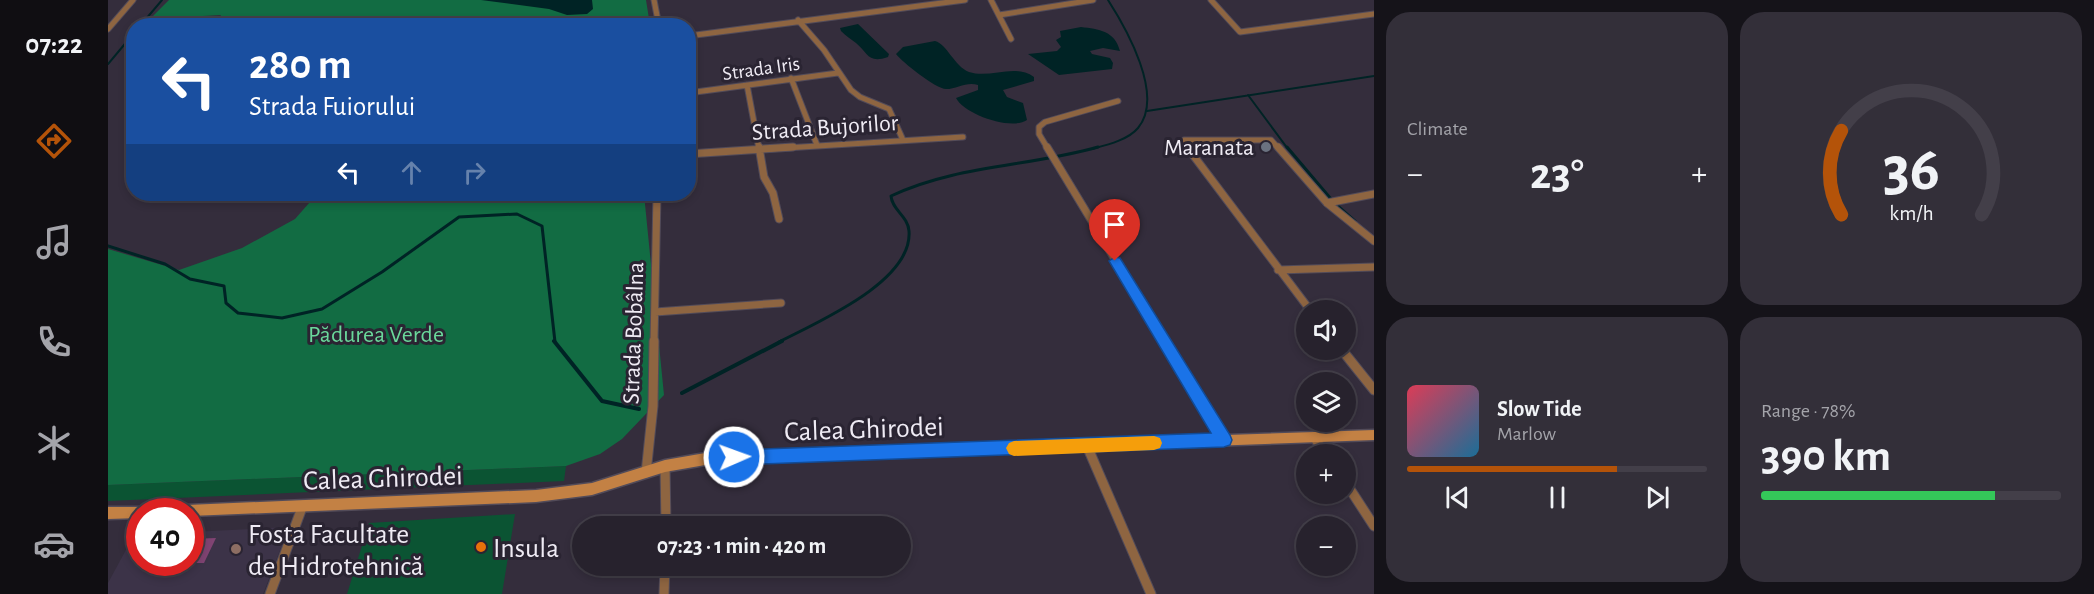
<!DOCTYPE html>
<html lang="en">
<head>
<meta charset="utf-8">
<style>
	:root { --surface:#27222d; --page:#332f39; --text:#f1f3f6; --muted:#a4a4aa; --line:#433f49; --accent:#b45309 }
	body { margin:0; font-family:"Alegreya Sans",sans-serif; background:var(--page); color:var(--text); height:100vh; display:flex; flex-direction:column; font-size:22px; white-space:nowrap }
	* { box-sizing:border-box; margin:0 }
	p { font-size:20px; color:var(--muted) }
	.icon { flex:none; width:33px; height:33px; fill:none; stroke:currentColor; stroke-width:2; stroke-linecap:round; stroke-linejoin:round }
	.map { position:relative; flex:1; overflow:hidden }
	.drawer { display:flex; flex-direction:column; gap:12px; padding:12px; background:#151319; width:720px }
	.drawer>* { flex:none }
	.banner { position:absolute; left:18px; top:18px; width:570px; height:183px; border-radius:24px; box-shadow:0 3px 9px #0003,0 0 0 2px var(--line); background:#1a4fa0; color:#fff; overflow:hidden }
	.buttons { position:absolute; left:1188px; top:300px; display:grid; gap:12px }
	.buttons a { display:grid; place-items:center; width:60px; height:60px; border-radius:50%; background:var(--surface); box-shadow:0 3px 9px #0003,0 0 0 2px var(--line); font-size:30px }
	.speed { position:absolute; left:18px; top:498px; display:flex; gap:12px; font-size:30px; font-weight:700; text-align:center }
	.speed>* { display:grid; place-content:center; width:78px; height:78px; border-radius:50%; background:var(--surface); box-shadow:0 3px 9px #0003,0 0 0 2px var(--line); line-height:1 }
	.speed .limit { border:9px solid #d22; background:#fff; color:#111 }
	.pin { position:absolute; display:grid; place-items:center; width:51px; height:51px; color:#fff; margin:-62px -26px; border-radius:50% 50% 50% 0; rotate:-45deg; box-shadow:0 0 6px #0007 }
	.pin .icon { rotate:45deg }
	.me { position:absolute; width:66px; margin:-33px; rotate:88deg; stroke-linejoin:round; filter:drop-shadow(0 0 4px #0008) }
	.turn { display:flex; align-items:center; gap:21px; height:126px; padding:0 24px; font-size:27px }
	.turn .icon { width:78px; height:78px; stroke-width:2.5 }
	.turn b { display:block; font-size:42px; line-height:51px }
	.lanes { display:flex; align-items:center; height:57px; padding:0 24px; background:#0003; justify-content:center; gap:30px; direction:ltr }
	.lanes .off { opacity:.35 }
	.big { font-size:45px; font-weight:700; line-height:1.1 }
	.drawer .widget { flex:1; display:flex; flex-direction:column; justify-content:center; gap:9px; min-width:0; padding:0 21px; border-radius:24px; background:var(--page) }
	.drawer .dial { align-items:center; gap:0 }
	.dial svg { height:156px; overflow:visible; fill:none; stroke:var(--line); stroke-width:7; stroke-linecap:round; text-anchor:middle }
	.dial text { fill:var(--text); stroke:none }
	.song { display:flex; align-items:center; gap:18px }
	.cover { width:72px; height:72px; border-radius:9px; background:linear-gradient(135deg,hsl(350 70% 55%),hsl(200 70% 35%)) }
	.played { height:6px; border-radius:3px; background:linear-gradient(90deg,var(--accent) 70%,var(--line) 70%) }
	.keys { display:flex; justify-content:space-around; direction:ltr }
	.heat { display:flex; justify-content:space-between; align-items:center; font-size:33px; direction:ltr }
	.charge { height:9px; border-radius:4px; background:linear-gradient(90deg,#34c759 78%,var(--line) 0) }
	.drawer .tiles { flex:1; display:grid; gap:12px; grid-template-columns:repeat(2,1fr) }
	.trip { position:absolute; left:464px; top:516px; width:339px; height:60px; border-radius:30px; background:var(--surface); box-shadow:0 3px 9px #0003,0 0 0 2px var(--line); font-weight:700; line-height:60px; text-align:center }
	main { display:flex; flex:1; min-height:0 }
	.dock { display:flex; flex-direction:column; width:108px; justify-content:space-around; align-items:center; background:#100e12; color:var(--muted) }
	.dock .icon { width:42px; height:42px }
	.dock .active { color:var(--accent) }
	.dock b { font-size:27px; color:var(--text) }
	.map>svg:first-child { display:block }
</style>
</head>
<body>
<main>
<nav class="dock">
<b>07:22</b>
<svg class="icon active" aria-label="directions" viewBox="0 0 24 24"><path d="M12 3l9 9-9 9-9-9zM9 14v-3h6M13 9l2 2-2 2"/></svg>
<svg class="icon" aria-label="music" viewBox="0 0 24 24"><path d="M9 18V5l10-2v13"/><circle cx="6" cy="18" r="3"/><circle cx="16" cy="16" r="3"/></svg>
<svg class="icon" aria-label="phone" viewBox="0 0 24 24"><path d="M5 4h4l2 5-3 2q2 4 5 5l2-3 5 2v4C11 20 4 13 5 4z"/></svg>
<svg class="icon" aria-label="climate" viewBox="0 0 24 24"><path d="M12 3v18M4 7l16 10M4 17L20 7"/></svg>
<svg class="icon" aria-label="car" viewBox="0 0 24 24"><path d="M5 17H2v-5l4-1 3-4h7l3 4 3 1v5h-3M9 17h6M6 11h13"/><circle cx="7" cy="17" r="2"/><circle cx="17" cy="17" r="2"/></svg>
</nav>
<div class="map">
<svg width="1266" height="594" viewBox="0 0 1266 594">
	<rect width="100%" height="100%" fill="#342d3c"/>
	<!-- built -->
	<path fill="#3c3348" d="M181 527 155 594H0V583L26 535 31 534 32 562H82L83 532Z"/>
	<!-- green -->
	<path fill="#0b5433" d="M458 466 456 481 0 501V485Z
		M407 514 394 594H239L261 523Z"/>
	<!-- forest -->
	<path fill="#126c43" d="M61 0H538L542 25 125 26 109 22 113 15 42 19Z
		M209 194H536L556 395 514 439 492 454 458 466 0 485V249L71 270 134 248 187 219Z"/>
	<!-- water -->
	<path fill="#002325" d="M373 0H484L485 9 479 14 459 15 441 9Z
		M750 24 781 54 780 57C760 64 760 53 748 43 743 39 738 36 733 31L732 28Z
		M973 27C991 29 1007 31 1012 51L995 48 982 51 984 54 1002 58 1005 63 1004 69 951 75 920 54 949 51 953 47 948 40 953 37 952 31Z
		M827 41C839 44 846 66 861 72 882 79 907 63 926 77V81L895 90 899 97 915 103 919 120C903 131 856 114 848 98L870 90V85C859 81 849 89 838 89 828 89 794 62 788 54L795 47Z"/>
	<g fill="none" stroke-linecap="round" stroke-linejoin="round">
		<!-- stream-far2 -->
		<path stroke="#002325" stroke-width="2" d="M32 26 54 0
			M0 64 26 33
			M1140 95 1180 149
			M1039 111 1266 76
			M984 149C999 145 1020 140 1030 128 1057 96 1018 28 1000 0"/>
		<!-- stream-far1 -->
		<path stroke="#002325" stroke-width="3" d="M1179 147 1223 199
			M1230 206 1247 221
			M0 246 57 264 82 279 116 286 118 303 130 313 174 318 214 309 274 272 351 217 409 214 434 226 447 342
			M671 342C707 323 805 282 801 231 800 216 784 210 783 196 848 165 920 167 990 147"/>
		<!-- stream -->
		<path stroke="#002325" stroke-width="4" d="M446 341 494 401 531 409
			M574 393 674 341"/>
	</g>
	<!-- building -->
	<path fill="#814473" d="M108 538 96 563H82V539Z"/>
	<g fill="none" stroke-linecap="round" stroke-linejoin="round">
		<defs>
			<path id="street-far2" d="M546 0 551 26
				M883 0 903 39
				M1103 0 1132 32 1266 14
				M891 15 985 0
				M690 20 716 50 743 90 752 97 781 109 795 140
				M0 29 25 0
				M580 36 857 0
				M683 78 709 145
				M639 85 651 149
				M580 93 730 73
				M661 149 855 137
				M940 149 931 134V127L937 122 1010 101
				M1080 149 1076 140H1163L1171 149"/>
			<path id="street-far1" d="M651 147 656 177 665 193 671 219
				M939 147 1057 342
				M1079 147 1202 310
				M1170 147 1219 203 1266 241
				M580 154 685 147
				M1219 203 1266 194
				M1170 270 1266 267
				M547 312 673 303
				M546 342 549 194"/>
			<path id="street" d="M1056 341 1116 440
				M1234 350 1266 390
				M1206 437 1218 454
				M979 446 1043 594
				M557 466 558 526
				M538 473 545 406 546 341
				M1238 483 1266 526
				M162 594 195 505
				M556 594 557 566"/>
			<path id="secondary" d="M1266 430V440L603 464 557 472 484 495 428 502 82 516V512H32V518L0 519V507H34L428 490 484 483 557 460 603 452Z"/>
		</defs>
		<!-- street-far2 casing -->
		<use href="#street-far2" stroke="#524b59" stroke-width="7"/>
		<!-- street-far1 casing -->
		<use href="#street-far1" stroke="#524b59" stroke-width="9"/>
		<!-- street casing -->
		<use href="#street" stroke="#524b59" stroke-width="11"/>
		<!-- secondary casing -->
		<use href="#secondary" stroke="#524b59" stroke-width="3"/>
		<!-- street-far2 -->
		<use href="#street-far2" stroke="#8e6541" stroke-width="5"/>
		<!-- street-far1 -->
		<use href="#street-far1" stroke="#8e6541" stroke-width="7"/>
		<!-- street -->
		<use href="#street" stroke="#8e6541" stroke-width="9"/>
		<!-- secondary -->
		<use href="#secondary" fill="#c38144" fill-rule="evenodd"/>
	</g>
	<!-- route -->
	<path fill="#1a73e8" stroke="#114b97" stroke-width="1.5" d="M1007 257 1012 258 1122 435 1124 440 1122 445 1116 447 626 465 621 462 618 457 621 452 626 450 1103 433 1001 261Z"/>
	<!-- slow -->
	<path fill="#f59e0b" d="M1046 436 1052 438 1054 443 1052 448 1046 450 906 456 901 454 898 448 901 443 906 441Z"/>
	<!-- markers -->
	<circle fill="#6b7280" stroke="#2a2432" stroke-width="2" cx="1158" cy="147" r="6"/>
	<circle fill="#e8710a" stroke="#2a2432" stroke-width="2" cx="373" cy="547" r="6"/>
	<circle fill="#8d6e63" stroke="#2a2432" stroke-width="2" cx="128" cy="549" r="6"/>
	<g text-anchor="middle" stroke-width="6" stroke-linejoin="round" paint-order="stroke">
		<!-- far-street labels -->
		<g font-size="20" fill="#efebf4" stroke="#2a2432">
			<text transform="translate(653 68) rotate(-8)" y="7">Strada Iris</text>
		</g>
		<!-- street labels -->
		<g font-size="24" fill="#efebf4" stroke="#2a2432">
			<text transform="translate(717 127) rotate(-4)" y="8">Strada Bujorilor</text>
			<text transform="translate(525 333) rotate(-88)" y="8">Strada Bobâlna</text>
		</g>
		<!-- poi labels -->
		<g font-size="24" fill="#efebf4" stroke="#2a2432" text-anchor="end">
			<text x="1146" y="155">Maranata</text>
		</g>
		<!-- park labels -->
		<g font-size="24" fill="#6ad89b" stroke="#2a2432">
			<text x="268" y="342">Pădurea Verde</text>
		</g>
		<!-- near-street labels -->
		<g font-size="28" fill="#efebf4" stroke="#2a2432">
			<text transform="translate(756 428) rotate(-2)" y="10">Calea Ghirodei</text>
			<text transform="translate(275 477) rotate(-2)" y="10">Calea Ghirodei</text>
		</g>
		<!-- near-poi labels -->
		<g font-size="28" fill="#efebf4" stroke="#2a2432" text-anchor="start">
			<text x="140" y="543">Fosta Facultate<tspan x="140" dy="32">de Hidrotehnică</tspan></text>
			<text x="385" y="557">Insula</text>
		</g>
	</g>
</svg>
<div class="buttons">
<a><svg class="icon" aria-label="sound" viewBox="0 0 24 24"><path d="M4 9h4l5-4v14l-5-4H4zM17 9q2 3 0 6"/></svg></a>
<a><svg class="icon" aria-label="layers" viewBox="0 0 24 24"><path d="M12 4l9 5-9 5-9-5zM3 14l9 5 9-5"/></svg></a>
<a>+</a>
<a>−</a>
</div>
<div class="speed"><div class="limit">40</div></div>
<div class="pin" style="left:1007px;top:261px;background:#d93025"><svg class="icon" aria-label="arrive" viewBox="0 0 24 24"><path d="M6 21V4h12l-3 4 3 4H6"/></svg></div>
<svg class="me" style="left:626px;top:457px" viewBox="-20 -20 40 40"><circle r="17" fill="#1a73e8" stroke="#fff" stroke-width="3"/><path d="M0-11L8 9 0 5-8 9z" fill="#fff"/></svg>
<div class="trip">07:23 · 1 min · 420 m</div>
<div class="banner">
<div class="turn"><svg class="icon" aria-label="left" viewBox="0 0 24 24"><path d="M17 20v-9H6M10 6l-5 5 5 5"/></svg><div><b>280 m</b>Strada Fuiorului</div></div>
<div class="lanes"><svg class="icon" aria-label="left" viewBox="0 0 24 24"><path d="M17 20v-9H6M10 6l-5 5 5 5"/></svg><svg class="icon off" aria-label="ahead" viewBox="0 0 24 24"><path d="M12 20V5M6 11l6-6 6 6"/></svg><svg class="icon off" aria-label="right" viewBox="0 0 24 24"><path d="M7 20v-9h11M14 6l5 5-5 5"/></svg></div>
</div>
</div>
<section class="drawer">
<div class="tiles">
<div class="widget"><p>Climate</p>
<div class="heat"><a>−</a><b class="big">23°</b><a>+</a></div>
</div>
<div class="widget dial"><svg viewBox="0 0 100 80">
<path d="M14 69A42 42 0 1 1 86 69"/>
<path d="M14 69A42 42 0 0 1 14 26" stroke="#b45309"/>
<text x="50" y="56" font-size="32" font-weight="700">36</text>
<text x="50" y="72" font-size="11">km/h</text>
</svg></div>
<div class="widget">
<div class="song"><i class="cover"></i><div><b>Slow Tide</b><p>Marlow</p></div></div>
<div class="played"></div>
<div class="keys"><svg class="icon" aria-label="previous" viewBox="0 0 24 24"><path d="M18 5L8 12l10 7zM5 5v14"/></svg><svg class="icon" aria-label="pause" viewBox="0 0 24 24"><path d="M8 5v14M16 5v14"/></svg><svg class="icon" aria-label="next" viewBox="0 0 24 24"><path d="M6 5l10 7-10 7zM19 5v14"/></svg></div>
</div>
<div class="widget"><p>Range · 78%</p><b class="big">390 km</b><div class="charge"></div></div>
</div>
</section>
</main>
</body>
</html>
